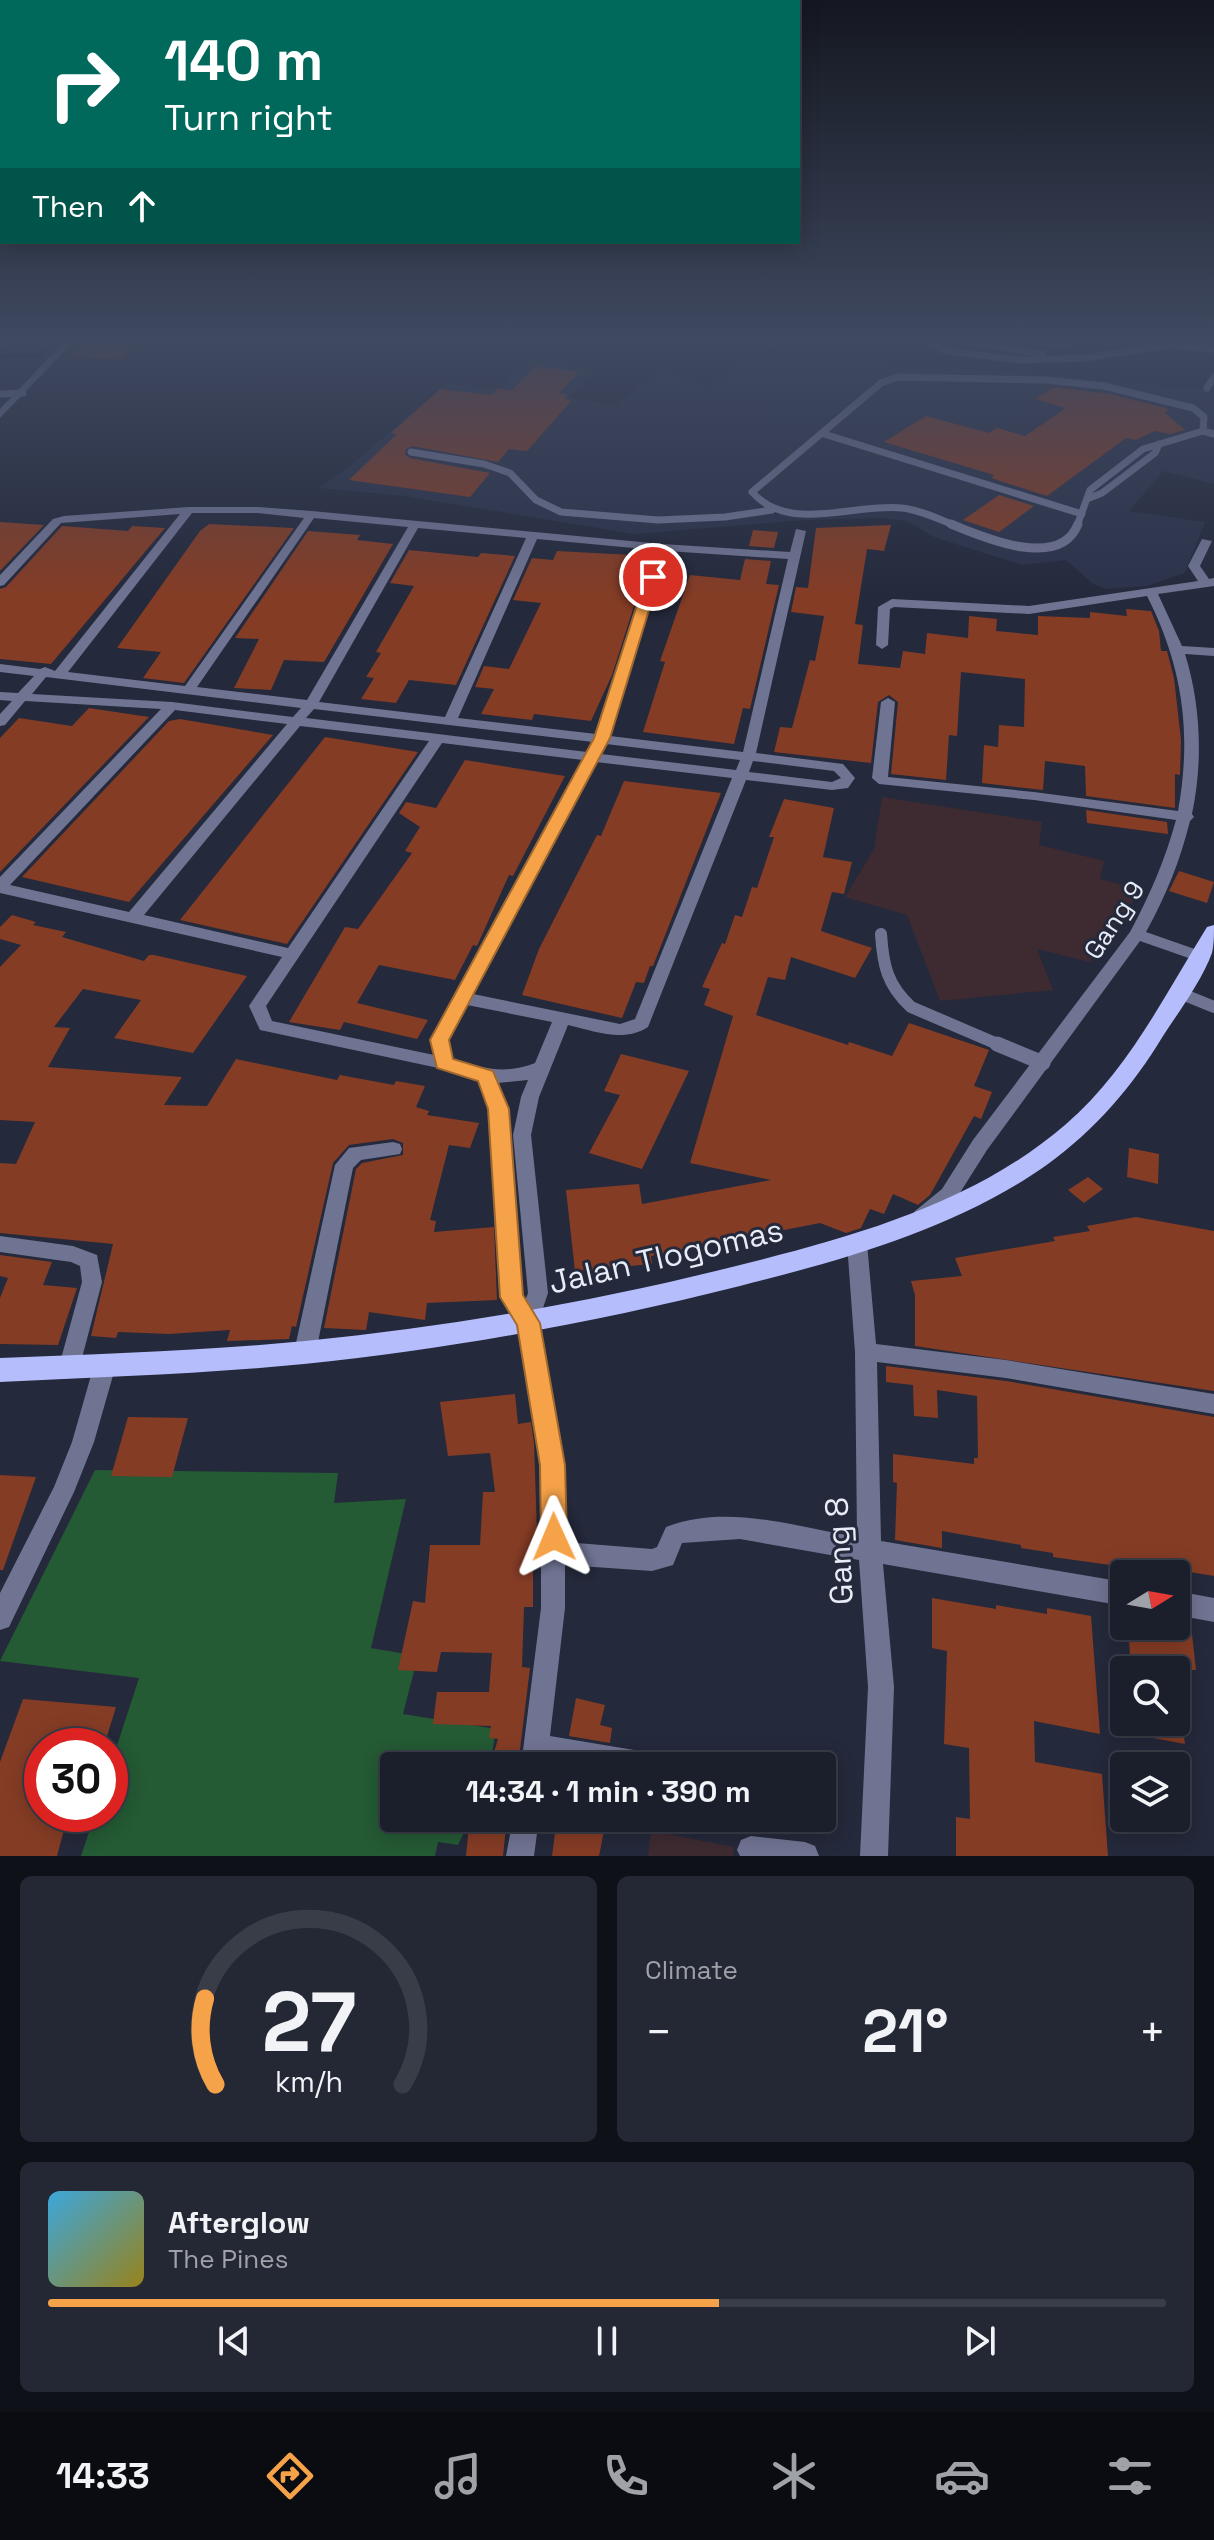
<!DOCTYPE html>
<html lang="en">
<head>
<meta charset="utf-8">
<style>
	:root { --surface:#1b1f2c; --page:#242734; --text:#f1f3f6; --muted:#a0a2a9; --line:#393d48; --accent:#f6a248 }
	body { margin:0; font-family:"Space Grotesk",sans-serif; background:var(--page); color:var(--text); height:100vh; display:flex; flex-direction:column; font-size:30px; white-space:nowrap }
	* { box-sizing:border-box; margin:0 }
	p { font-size:26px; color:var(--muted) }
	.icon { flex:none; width:44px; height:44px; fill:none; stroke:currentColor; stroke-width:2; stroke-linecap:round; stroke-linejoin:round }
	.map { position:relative; height:1856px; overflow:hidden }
	.side { display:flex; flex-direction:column; gap:20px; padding:20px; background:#0f1118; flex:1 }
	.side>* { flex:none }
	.guide { position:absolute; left:0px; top:0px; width:800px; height:244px; box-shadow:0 4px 20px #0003,0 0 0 2px var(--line); background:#00695c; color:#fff; overflow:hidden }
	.needle { width:52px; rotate:79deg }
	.fabs { position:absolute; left:1110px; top:1560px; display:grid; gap:16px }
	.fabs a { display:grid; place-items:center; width:80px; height:80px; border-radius:8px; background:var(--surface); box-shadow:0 4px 20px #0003,0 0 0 2px var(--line); font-size:40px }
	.speed { position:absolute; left:24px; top:1728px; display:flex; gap:16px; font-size:40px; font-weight:700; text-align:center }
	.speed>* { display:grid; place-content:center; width:104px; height:104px; border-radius:50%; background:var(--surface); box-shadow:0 4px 20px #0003,0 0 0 2px var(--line); line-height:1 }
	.speed .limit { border:12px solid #d22; background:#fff; color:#111 }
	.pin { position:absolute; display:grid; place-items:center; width:68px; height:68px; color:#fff; margin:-34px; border:4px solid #fff; border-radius:50%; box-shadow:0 2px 8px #0007 }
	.me { position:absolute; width:88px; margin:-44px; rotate:359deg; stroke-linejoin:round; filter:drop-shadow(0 0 6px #0008) }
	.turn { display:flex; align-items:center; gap:28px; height:168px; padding:0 32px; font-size:36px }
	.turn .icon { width:104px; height:104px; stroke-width:2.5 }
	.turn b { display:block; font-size:56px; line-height:68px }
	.then { display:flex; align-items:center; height:76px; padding:0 32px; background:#0003; gap:16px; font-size:30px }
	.big { font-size:60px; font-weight:700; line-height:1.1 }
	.side .widget { flex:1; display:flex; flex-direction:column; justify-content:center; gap:12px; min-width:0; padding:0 28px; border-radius:12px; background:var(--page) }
	.side .dial { align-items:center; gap:0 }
	.dial svg { height:208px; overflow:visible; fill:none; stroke:var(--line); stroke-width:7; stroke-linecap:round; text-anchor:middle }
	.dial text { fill:var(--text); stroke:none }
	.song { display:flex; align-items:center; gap:24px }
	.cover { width:96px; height:96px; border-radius:12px; background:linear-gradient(135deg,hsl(200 70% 55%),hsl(50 70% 35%)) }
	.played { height:8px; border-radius:4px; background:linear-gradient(90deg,var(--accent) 60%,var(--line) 60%) }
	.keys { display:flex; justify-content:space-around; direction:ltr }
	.heat { display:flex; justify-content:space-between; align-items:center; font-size:44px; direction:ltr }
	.side .tiles { flex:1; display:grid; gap:20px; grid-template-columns:1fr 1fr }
	.widget:last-child { grid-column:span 2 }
	.trip { position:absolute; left:380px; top:1752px; width:456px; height:80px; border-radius:8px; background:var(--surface); box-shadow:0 4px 20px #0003,0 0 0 2px var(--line); font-weight:700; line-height:80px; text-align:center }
	.tab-bar { display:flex; height:128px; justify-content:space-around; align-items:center; background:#0b0c12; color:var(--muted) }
	.tab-bar .icon { width:56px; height:56px }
	.tab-bar .active { color:var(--accent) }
	.tab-bar b { font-size:36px; color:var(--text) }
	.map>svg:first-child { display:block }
</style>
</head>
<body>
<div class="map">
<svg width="1214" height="1856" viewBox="0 0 1214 1856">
	<rect width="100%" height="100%" fill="#24293b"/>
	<!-- built -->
	<path fill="#2b3249" d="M748 357 1013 372 1214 391V484L1163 471 1129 511 1205 522 1185 573 1147 586 1106 589 1093 584 1066 560 1022 565 934 537 907 521 881 518 805 520 634 534 406 496 319 488 351 465 448 383 499 389 529 360 595 368 569 398 616 405 662 369 709 387Z"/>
	<!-- education -->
	<path fill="#3e2b32" d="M882 797 1042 822 1039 845 1104 861 1100 879 1141 890 1090 962 1037 949 1053 990 940 1001 907 915 845 897 874 849Z
		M651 1831 734 1847 733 1856H648Z"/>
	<!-- green -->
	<path fill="#245a34" d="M95 1470 338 1473 334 1503 406 1499 371 1648 418 1656 403 1714 496 1729 490 1766H394V1818H471L458 1845 438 1842 435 1856H81L95 1814H110V1767L139 1678 0 1661Z"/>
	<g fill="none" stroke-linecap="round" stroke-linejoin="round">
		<!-- stream -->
		<path stroke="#02134b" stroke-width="4" d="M0 357 40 355 57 340"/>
	</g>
	<!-- building -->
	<path fill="#853c25" d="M84 340H102L139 341 123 359 68 357Z
		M536 366 579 372 559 393 568 395 564 399 572 400 527 451 509 449 498 462 412 446 406 449 405 455 410 458 490 473 470 497 349 480 397 434 391 433 440 389 491 395 498 388 511 391Z
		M1054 387 1110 394 1169 409 1165 413 1185 430 1170 434 1155 431 1136 440 1126 438 1047 496 991 478 994 475 884 442 926 416 989 433 997 428 1025 436 1066 408 1035 399Z
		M999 495 1034 506 999 532 963 520Z
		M0 522 44 525 0 571Z
		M209 524 294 528 184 683 143 678 161 652 117 648 200 531Z
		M891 525 884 551 867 549 855 624 863 625 858 664 900 668 903 651 925 654 927 633 968 638 969 616 997 619 996 631 1038 635V616L1090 618V612L1127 616 1126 609 1151 611 1159 631 1161 651H1167L1174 678 1181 740 1180 775 1175 774V808L1086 796 1085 766 1045 761 1043 790 982 783 984 745 998 747 999 725 1024 727 1025 679 961 672 957 736 949 735 946 780 891 774 898 702 889 695 878 702 871 763 774 752 780 727 792 728 810 660 815 661 824 616 791 612 796 587 808 588 816 528Z
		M62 526 128 531 132 526 165 528 51 664 0 659V589L6 587Z
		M753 530 778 532 774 548 749 546Z
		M308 531 360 535 357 540 393 544 324 662 284 660 271 690 234 688 259 639 235 638Z
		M409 550 478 557 481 553 515 556 456 685 409 680 396 703 361 699 374 678 366 677 381 653 376 652 414 586 390 583Z
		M557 551 650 556 612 675 591 721 534 714 532 720 481 714 494 689 475 687 484 666 509 669 541 603 513 600 532 558 553 560Z
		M745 559 771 561 766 584 779 585 750 709 743 708 734 744 643 732 665 662 660 661 690 575 740 580Z
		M89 708 149 717 0 872V738L19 718 72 726Z
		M180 719 273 735 129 902 22 877 169 721Z
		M325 737 418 752 287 944 180 920Z
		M465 760 565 776 513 876 509 875 477 946 473 945 455 980 379 965 357 1003 428 1020 417 1039 344 1022 340 1030 289 1022 345 927 358 929 412 853 405 851 420 827 399 813 406 802 436 808Z
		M624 781 721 793 653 966H650L644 983 636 982 622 1018 522 995 539 949 597 835 601 836Z
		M784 799 834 808 823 857 852 862 844 894 832 892 821 931 872 948 855 978 791 957 785 980 768 977 756 1015 848 1045 849 1042 892 1056 909 1023 989 1050 974 1086 992 1092 981 1119 974 1116 930 1195 918 1205 893 1194 884 1214 870 1209 861 1228 846 1233 820 1223 651 1256 652 1264 575 1271 566 1190 639 1184 642 1204 771 1180 690 1163 733 1016 704 1005 710 989 702 987 722 943 725 944 735 915 742 917 752 887 757 888 774 837H769Z
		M1086 810 1167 822 1168 834 1087 823Z
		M1179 871 1214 882 1207 903 1169 891Z
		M12 915 36 922 33 925 66 932 62 937 144 961 149 955H154L247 976 193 1053 114 1038 141 1000 83 989 54 1027 70 1028 48 1067 182 1077 164 1105 207 1106 236 1059 337 1080 340 1075 394 1085 396 1081 425 1086 416 1107 429 1111 427 1115 479 1123 470 1148 449 1145 430 1220 436 1221 434 1232 494 1227 497 1300 427 1303 425 1320 369 1312 366 1330 324 1328 356 1169 362 1163 403 1155V1143L393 1139 349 1145 333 1163 296 1327 292 1326 289 1339 227 1341 230 1330 169 1334 118 1332 116 1338 91 1336 113 1244 0 1233V1163L16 1164 35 1122 0 1120V967L21 945 0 939V927Z
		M621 1054 689 1071 642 1169 589 1153 620 1095 604 1091Z
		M1129 1148 1159 1154 1158 1184 1127 1177Z
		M1088 1177 1103 1189 1084 1203 1068 1190Z
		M1136 1217 1214 1231V1391L915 1346V1295L911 1281 962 1276 955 1258 1055 1241 1053 1237 1090 1231 1087 1226Z
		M0 1255 52 1262 43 1285 77 1288 58 1345 0 1344V1298L8 1278 0 1276Z
		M886 1366 1006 1381 1214 1417V1576L1159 1567 1160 1572 1053 1557V1553L1021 1548V1545L942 1531V1548L895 1540 897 1483 893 1482V1454L974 1464V1458H978L977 1396 937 1390 938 1418 914 1416 913 1385 886 1382Z
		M515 1394 518 1424 531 1422 534 1443 538 1562H533V1607H524L522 1667 530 1668 518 1766H490L498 1739 489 1738 491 1726 433 1724 437 1692H489L492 1653 441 1652 437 1672 398 1670 413 1601 425 1603 430 1545H480L483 1492H495L490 1453 448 1456 440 1402Z
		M128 1417 188 1418 172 1477 111 1476Z
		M0 1475 36 1477 3 1570H0Z
		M932 1598 996 1609V1605L1047 1614V1608L1091 1616 1100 1734 1034 1721 1035 1762 1102 1774 1108 1856H956V1817L970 1819 969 1748 944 1744 947 1651 932 1648Z
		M1128 1626H1191L1196 1670H1131Z
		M576 1698 605 1705 600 1725 612 1728 610 1743 569 1736Z
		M23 1699 116 1707 104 1746H42V1814L68 1815 57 1856H0V1762Z
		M1122 1722H1182L1185 1744 1121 1732Z
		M557 1818 606 1821 599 1856H552Z
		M469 1826 506 1827 503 1856H466Z"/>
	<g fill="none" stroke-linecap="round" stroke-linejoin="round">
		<!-- lane-far3 -->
		<path stroke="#707493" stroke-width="7" d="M925 340 947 351 1020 360 1085 358 1168 345 1214 349
			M960 340 1043 354
			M1030 340 1065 345 1075 340
			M1207 388 1214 377
			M0 394 23 393
			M1203 431 1214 434
			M824 434 1082 514
			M411 452 484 464 510 473 536 500 561 512 658 520 725 517 772 510
			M1087 499 1102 493 1155 453 1159 444
			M956 526C939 519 920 510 902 508 854 503 789 534 752 492L881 383 897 377 1046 380 1104 386 1193 408 1204 417 1203 431
			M1077 526 1090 490 1143 449 1203 431"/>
		<!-- lane-far2 -->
		<path stroke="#707493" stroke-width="9" d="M951 524C982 537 1060 571 1078 524"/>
		<!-- lane-far1 -->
		<path stroke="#707493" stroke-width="12" d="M881 934C883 965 887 985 911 1007L1002 1046
			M1177 992 1214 1007"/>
		<!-- lane -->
		<path stroke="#707493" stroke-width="15" d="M997 1044 1043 1063"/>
		<!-- street -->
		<path fill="#707493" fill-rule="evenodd" d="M7 340H20L0 347V341Z
			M66 340H75L0 418V409Z
			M272 340H281L276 343Z
			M770 340H779L770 347 766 344Z
			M189 507H258L312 511 662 544 790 552 796 529 806 531 756 753 843 764 855 778 848 788 832 790 746 780 648 1027C624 1043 594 1031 568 1025L539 1097 531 1135 548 1293 538 1323 563 1465 564 1542 652 1549 657 1547 666 1527C726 1503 796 1527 857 1537L855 1352 847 1243 850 1237 857 1235 864 1237 867 1243 876 1344 1006 1360 1214 1394V1414L1006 1378 877 1362 881 1541 1124 1582V1606L883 1564 894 1687 888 1856H860L868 1687 859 1560 740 1539 682 1543 673 1565 652 1571 565 1565V1608L550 1736 652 1753 661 1757 665 1766H574L548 1762 547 1766H521L541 1608V1465L518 1325 502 1297 490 1109 479 1080 443 1069 260 1030 249 1006 282 957 0 893V877L161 709 25 701 5 725 0 726V714L12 701 0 700V692L18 693 34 676 0 672V664L40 669 45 667 55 671 180 514 61 523 4 585 0 586V575L53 519 64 516ZM192 513H258L304 518 185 686 68 672ZM314 518 408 527 307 700 197 687ZM418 528 526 538 445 717 319 702ZM537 539 655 550 596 734 458 718ZM667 551 788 559 743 752 610 736ZM46 677 301 708 293 717 172 702 32 694ZM314 709 593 742 587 752 306 718ZM175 710 287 724 129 912 10 885ZM300 726 429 741 288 948 144 915ZM442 743 583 760 431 1040 434 1055 272 1021 266 1006ZM606 744 740 760 736 770 601 754ZM753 761 834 771 841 778 832 782 749 772ZM596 762 732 778 635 1019 620 1024 473 994ZM467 1005 552 1022 535 1063C506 1075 480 1068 452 1059L449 1040ZM528 1080 521 1097 513 1135 528 1293 525 1301 522 1296 508 1109 498 1083Z
			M1202 539 1212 541 1200 566 1209 579 1214 578V586L1158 594 1182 646 1214 648V656L1185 654C1201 705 1203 762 1192 814L1194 817 1190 821C1180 861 1166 896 1146 932L1206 953 1208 957 1200 962 1140 941 987 1150 956 1199 929 1221 922 1224 915 1221 912 1216 915 1211 942 1189 973 1140 1130 932C1150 895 1165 860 1176 820L1034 800 879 784 872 778 881 702 888 698 895 702 888 777 1034 792 1178 811C1192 733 1183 667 1147 596L1029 614 894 607 890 609 888 645 882 649 876 645 878 607 892 599 1029 606 1198 581 1188 566Z
			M393 1142 400 1144 402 1149 400 1154 361 1160 353 1168 316 1352 312 1358 305 1361 298 1358 294 1352 335 1165 349 1148Z
			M0 1236 73 1246 97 1255 102 1282 78 1373 70 1375 62 1373 59 1366 82 1282 80 1266 71 1262 0 1252Z
			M105 1356 113 1358 116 1365 94 1442 74 1492 9 1627 0 1630V1593L54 1487 72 1442 94 1365 97 1358Z
			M1176 1591 1214 1598V1622L1176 1615Z
			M513 1818H539L534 1856H506Z
			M751 1836 805 1842 815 1846 819 1856H740L737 1850 741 1840Z"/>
		<!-- primary -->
		<path fill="#b6bdfd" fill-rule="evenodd" d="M1214 925C1214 934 1214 945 1212 953 1201 982 1180 1010 1163 1036 1133 1086 1095 1130 1048 1164 958 1228 846 1259 740 1286 597 1322 451 1349 304 1364 203 1374 101 1377 0 1382V1358C102 1354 203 1351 305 1341 448 1327 592 1302 732 1267 849 1238 972 1205 1065 1125 1128 1071 1164 996 1207 927Z"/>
	</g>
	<!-- sky -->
	<linearGradient id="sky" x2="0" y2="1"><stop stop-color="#141720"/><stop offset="0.57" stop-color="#3f4960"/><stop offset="1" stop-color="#3f4960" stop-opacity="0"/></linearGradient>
	<rect width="1214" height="599" fill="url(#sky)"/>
	<!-- route -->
	<path fill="#f6a248" stroke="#a0692f" stroke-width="2" d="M653 573 659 577 610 738 449 1040 453 1059 493 1071 509 1109 523 1295 540 1323 565 1465 567 1537 564 1546 554 1550 545 1546 541 1537 540 1465 517 1325 500 1297 488 1109 478 1081 437 1068 430 1040 594 738 646 577Z"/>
	<g text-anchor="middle" stroke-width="6" stroke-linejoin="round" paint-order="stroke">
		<!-- street labels -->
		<g font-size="26" fill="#e7ecf7" stroke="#24293b">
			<text transform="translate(1114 920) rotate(-57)" y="9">Gang 9</text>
		</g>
		<!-- near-street labels -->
		<g font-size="32" fill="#e7ecf7" stroke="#24293b">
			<text transform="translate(666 1256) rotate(-13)" y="11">Jalan Tlogomas</text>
			<text transform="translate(839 1551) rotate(-93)" y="11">Gang 8</text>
		</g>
	</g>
</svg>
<div class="fabs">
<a><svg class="needle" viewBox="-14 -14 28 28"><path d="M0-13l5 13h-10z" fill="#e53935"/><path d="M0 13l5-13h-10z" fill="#a0a2a9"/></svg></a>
<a><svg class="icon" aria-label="search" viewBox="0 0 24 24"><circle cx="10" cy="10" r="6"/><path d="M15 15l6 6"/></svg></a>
<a><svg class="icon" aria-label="layers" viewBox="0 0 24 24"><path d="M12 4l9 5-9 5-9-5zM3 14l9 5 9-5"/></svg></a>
</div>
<div class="speed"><div class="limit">30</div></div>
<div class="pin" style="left:653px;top:577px;background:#d93025"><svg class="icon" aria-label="arrive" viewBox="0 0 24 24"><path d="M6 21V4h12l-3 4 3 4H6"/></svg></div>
<svg class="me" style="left:554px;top:1537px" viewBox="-20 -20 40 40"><path d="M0-17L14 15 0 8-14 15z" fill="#f6a248" stroke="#fff" stroke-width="4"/></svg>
<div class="trip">14:34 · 1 min · 390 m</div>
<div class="guide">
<div class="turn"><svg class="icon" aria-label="right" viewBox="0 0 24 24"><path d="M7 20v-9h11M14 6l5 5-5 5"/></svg><div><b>140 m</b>Turn right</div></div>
<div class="then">Then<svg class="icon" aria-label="ahead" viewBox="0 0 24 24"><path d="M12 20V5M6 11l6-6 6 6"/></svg></div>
</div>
</div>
<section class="side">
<div class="tiles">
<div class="widget dial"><svg viewBox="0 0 100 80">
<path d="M14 69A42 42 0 1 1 86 69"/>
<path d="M14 69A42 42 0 0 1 10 36" stroke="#f6a248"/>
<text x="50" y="56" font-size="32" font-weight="700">27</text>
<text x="50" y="72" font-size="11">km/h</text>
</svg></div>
<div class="widget"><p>Climate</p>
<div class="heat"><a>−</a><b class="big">21°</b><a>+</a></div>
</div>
<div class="widget">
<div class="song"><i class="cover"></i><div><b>Afterglow</b><p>The Pines</p></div></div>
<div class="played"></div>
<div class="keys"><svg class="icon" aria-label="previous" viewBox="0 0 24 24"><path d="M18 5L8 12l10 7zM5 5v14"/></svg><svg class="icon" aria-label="pause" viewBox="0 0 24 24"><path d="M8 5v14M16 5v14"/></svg><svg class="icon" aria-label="next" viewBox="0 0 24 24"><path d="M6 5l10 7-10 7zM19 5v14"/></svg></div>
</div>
</div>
</section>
<nav class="tab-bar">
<b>14:33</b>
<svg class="icon active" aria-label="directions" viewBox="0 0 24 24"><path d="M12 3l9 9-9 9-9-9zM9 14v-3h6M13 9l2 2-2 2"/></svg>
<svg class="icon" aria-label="music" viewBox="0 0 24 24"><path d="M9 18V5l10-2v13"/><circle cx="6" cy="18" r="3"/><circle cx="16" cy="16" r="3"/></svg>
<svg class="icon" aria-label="phone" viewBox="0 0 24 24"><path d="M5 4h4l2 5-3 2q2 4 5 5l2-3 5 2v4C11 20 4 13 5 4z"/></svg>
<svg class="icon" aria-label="climate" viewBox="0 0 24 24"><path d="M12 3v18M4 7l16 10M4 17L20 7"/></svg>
<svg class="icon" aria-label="car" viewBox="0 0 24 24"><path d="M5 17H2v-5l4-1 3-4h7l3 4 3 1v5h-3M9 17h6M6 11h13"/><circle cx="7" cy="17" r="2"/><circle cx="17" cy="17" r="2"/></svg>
<svg class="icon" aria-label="filters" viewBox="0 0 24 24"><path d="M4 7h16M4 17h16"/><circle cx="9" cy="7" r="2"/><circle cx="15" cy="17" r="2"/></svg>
</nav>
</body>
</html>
